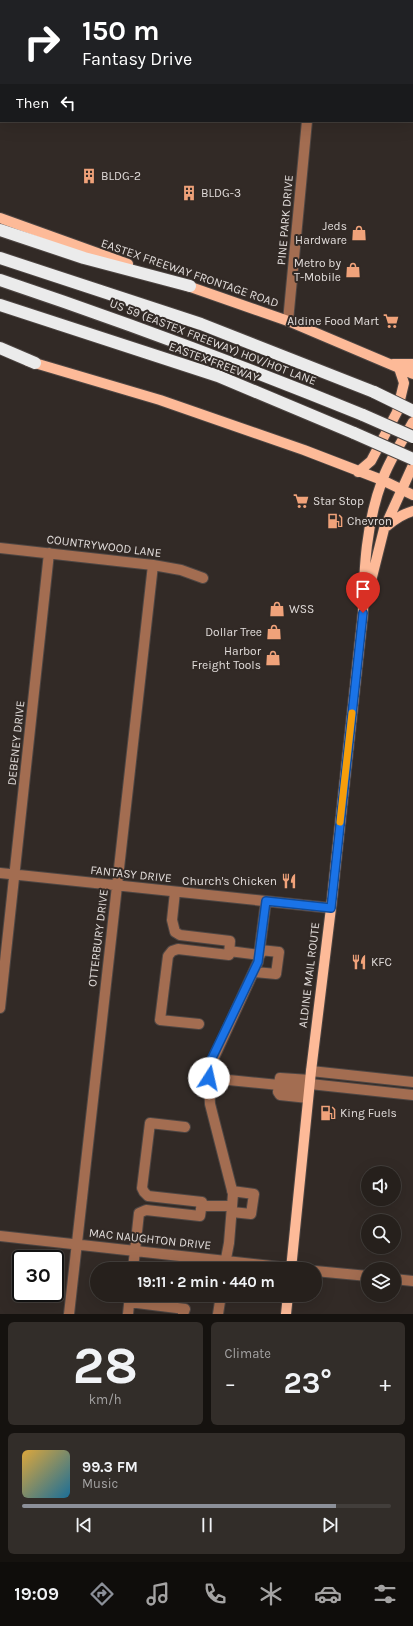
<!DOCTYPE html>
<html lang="en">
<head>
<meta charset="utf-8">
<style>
	:root { --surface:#26201c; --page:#322d29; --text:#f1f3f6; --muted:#a4a3a3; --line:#423e3b; --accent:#8c9099 }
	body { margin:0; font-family:Karla,sans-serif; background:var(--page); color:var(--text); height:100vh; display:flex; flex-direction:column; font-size:15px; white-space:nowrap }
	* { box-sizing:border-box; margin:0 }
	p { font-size:13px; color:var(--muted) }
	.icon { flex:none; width:22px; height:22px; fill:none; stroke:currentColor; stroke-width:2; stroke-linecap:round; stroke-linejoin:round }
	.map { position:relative; height:1314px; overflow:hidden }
	.sheet { display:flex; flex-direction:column; gap:8px; padding:8px; background:#15120f; flex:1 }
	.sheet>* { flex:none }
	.guide { position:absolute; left:0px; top:0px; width:413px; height:122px; box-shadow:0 4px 16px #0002,0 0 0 1px var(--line); background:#202124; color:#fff; overflow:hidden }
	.tools { position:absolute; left:361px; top:1166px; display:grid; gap:8px }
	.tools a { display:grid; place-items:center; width:40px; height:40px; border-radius:50%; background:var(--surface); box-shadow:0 4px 16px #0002,0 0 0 1px var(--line); font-size:20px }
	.speed { position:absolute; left:12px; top:1250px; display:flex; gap:8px; font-size:20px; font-weight:700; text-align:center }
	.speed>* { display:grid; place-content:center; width:52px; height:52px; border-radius:50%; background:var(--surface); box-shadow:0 4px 16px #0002,0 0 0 1px var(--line); line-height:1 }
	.speed .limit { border:2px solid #111; border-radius:6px; background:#fff; color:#111 }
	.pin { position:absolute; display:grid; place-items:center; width:34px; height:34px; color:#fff; margin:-41px -17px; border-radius:50% 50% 50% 0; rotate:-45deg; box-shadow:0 0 4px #0007 }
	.pin .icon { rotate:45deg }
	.me { position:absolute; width:44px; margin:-22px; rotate:10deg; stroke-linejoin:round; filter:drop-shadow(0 0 3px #0008) }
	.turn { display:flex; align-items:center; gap:14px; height:84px; padding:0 16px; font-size:18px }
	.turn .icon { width:52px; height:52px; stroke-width:2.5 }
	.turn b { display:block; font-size:28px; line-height:34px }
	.then { display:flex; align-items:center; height:38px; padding:0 16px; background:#0003; gap:8px; font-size:15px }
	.big { font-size:30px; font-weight:700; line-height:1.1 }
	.sheet .tile { flex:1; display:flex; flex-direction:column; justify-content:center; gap:6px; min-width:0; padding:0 14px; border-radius:6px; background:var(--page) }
	.sheet .dial { align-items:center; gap:0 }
	.dial b { font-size:52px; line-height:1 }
	.song { display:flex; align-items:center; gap:12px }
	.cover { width:48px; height:48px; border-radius:6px; background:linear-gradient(135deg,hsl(40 70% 55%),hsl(200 70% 35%)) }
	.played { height:4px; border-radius:2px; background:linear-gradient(90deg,var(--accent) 85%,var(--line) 85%) }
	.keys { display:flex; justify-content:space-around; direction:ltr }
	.heat { display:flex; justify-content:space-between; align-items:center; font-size:22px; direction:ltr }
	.sheet .tiles { flex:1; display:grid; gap:8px; grid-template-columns:1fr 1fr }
	.tile:last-child { grid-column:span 2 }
	.trip { position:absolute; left:90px; top:1262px; width:232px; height:40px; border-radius:20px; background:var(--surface); box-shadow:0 4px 16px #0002,0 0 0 1px var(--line); font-weight:700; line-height:40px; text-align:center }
	.tab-bar { display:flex; height:64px; justify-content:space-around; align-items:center; background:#0f0d0b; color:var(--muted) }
	.tab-bar .icon { width:28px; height:28px }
	.tab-bar .on { color:var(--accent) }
	.tab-bar b { font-size:18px; color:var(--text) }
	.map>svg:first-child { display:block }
</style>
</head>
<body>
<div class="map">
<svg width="413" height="1314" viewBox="0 0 413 1314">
	<rect width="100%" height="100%" fill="#322a26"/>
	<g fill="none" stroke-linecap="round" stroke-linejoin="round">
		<defs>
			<path id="minor" d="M288 321 307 121
				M0 548 153 565 181 570 203 578
				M0 873 331 908
				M175 892 172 920 175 932 180 935 230 941 229 955 178 949 172 951 168 956 160 1020 199 1024
				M229 951 260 955
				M255 972 276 974 279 952 260 950
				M0 1008 49 553
				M311 1071 413 1082
				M209 1078 309 1088
				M310 1084 413 1095
				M308 1098 280 1095 278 1092 280 1078 310 1080
				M201 1206H232
				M232 1212 251 1214 254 1194 232 1191
				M0 1236 298 1269
				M133 1269 139 1213 146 1210 200 1216 202 1202 148 1196 144 1192 142 1188 150 1123 185 1127
				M224 1269 229 1243 233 1194 210 1104 209 1085 211 1064 258 962 266 901
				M315 1271 368 1276
				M394 1279 413 1281
				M129 1302 185 1309 183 1314
				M69 1314 153 565
				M128 1314 130 1295
				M218 1314 221 1295"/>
			<path id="major" d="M0 218 128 264
				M182 284 288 321 413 374
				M28 361 160 400 304 450 382 480 413 495
				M393 364H413
				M358 472 371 461 397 412 404 383 399 368
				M387 526C395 519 402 514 413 511
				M367 597 384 529 413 465
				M291 1269 311 1071 331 908 363 613C364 568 366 524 382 481 388 462 403 440 413 422
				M286 1314 288 1295"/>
			<path id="highway" d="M0 230 84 258 190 286
				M0 258 201 324 374 392
				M0 280C122 321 243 366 363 415
				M0 305 218 376 354 433
				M0 348 35 363"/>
		</defs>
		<!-- minor casing -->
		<use href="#minor" stroke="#4e4643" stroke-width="12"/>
		<!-- major casing -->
		<use href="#major" stroke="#4e4643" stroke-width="12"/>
		<!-- highway casing -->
		<use href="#highway" stroke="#4e4643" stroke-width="14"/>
		<!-- minor -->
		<use href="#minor" stroke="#a36d51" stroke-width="10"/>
		<!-- major -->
		<use href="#major" stroke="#fdba98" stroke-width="10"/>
		<!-- highway -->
		<use href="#highway" stroke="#ebebeb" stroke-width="12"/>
		<defs>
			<path id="highway-bridge" d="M374 392 413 411
				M363 415 413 437
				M354 433 413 459"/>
		</defs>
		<!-- highway-bridge casing -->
		<use href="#highway-bridge" stroke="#4e4643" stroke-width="14" stroke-linecap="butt"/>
		<!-- highway-bridge -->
		<use href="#highway-bridge" stroke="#ebebeb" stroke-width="12"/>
	</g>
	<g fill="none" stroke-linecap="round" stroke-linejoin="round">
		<defs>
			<path id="route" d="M209 1078 212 1058 258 962 266 901 331 908 363 613"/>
		</defs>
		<!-- route casing -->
		<use href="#route" stroke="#114b97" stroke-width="10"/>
		<!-- route -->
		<use href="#route" stroke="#1a73e8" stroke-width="7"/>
		<!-- slow -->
		<path stroke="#f59e0b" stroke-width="7" d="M340 822 352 713"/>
	</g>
	<!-- icons -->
	<defs>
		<symbol id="building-bare" viewBox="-9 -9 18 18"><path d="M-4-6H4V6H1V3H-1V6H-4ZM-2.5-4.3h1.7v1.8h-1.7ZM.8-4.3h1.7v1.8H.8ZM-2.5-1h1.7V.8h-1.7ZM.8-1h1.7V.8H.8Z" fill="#f0a27a" stroke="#322a26" stroke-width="2.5" paint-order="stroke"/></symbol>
		<symbol id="shop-bare" viewBox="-9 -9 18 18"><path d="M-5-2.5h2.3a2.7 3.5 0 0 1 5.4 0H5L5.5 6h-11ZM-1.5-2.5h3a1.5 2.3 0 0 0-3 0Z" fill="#f0a27a" stroke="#322a26" stroke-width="2.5" paint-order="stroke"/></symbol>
		<symbol id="supermarket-bare" viewBox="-9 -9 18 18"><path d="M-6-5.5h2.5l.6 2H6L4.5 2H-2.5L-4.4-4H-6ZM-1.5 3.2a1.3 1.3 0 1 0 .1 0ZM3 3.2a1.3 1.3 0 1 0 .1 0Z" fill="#f0a27a" stroke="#322a26" stroke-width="2.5" paint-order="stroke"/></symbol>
		<symbol id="fuel-bare" viewBox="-9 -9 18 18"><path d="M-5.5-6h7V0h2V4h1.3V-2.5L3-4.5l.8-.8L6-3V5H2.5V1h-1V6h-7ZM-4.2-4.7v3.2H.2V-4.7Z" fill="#f0a27a" stroke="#322a26" stroke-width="2.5" paint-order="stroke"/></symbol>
		<symbol id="restaurant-bare" viewBox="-9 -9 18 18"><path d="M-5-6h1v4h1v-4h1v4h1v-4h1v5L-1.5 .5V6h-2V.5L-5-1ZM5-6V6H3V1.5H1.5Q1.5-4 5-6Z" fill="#f0a27a" stroke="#322a26" stroke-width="2.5" paint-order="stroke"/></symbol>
	</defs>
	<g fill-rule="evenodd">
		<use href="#building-bare" x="78" y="165" width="22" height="22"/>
		<use href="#building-bare" x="178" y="182" width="22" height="22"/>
		<use href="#shop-bare" x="348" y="222" width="22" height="22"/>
		<use href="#shop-bare" x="342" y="259" width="22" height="22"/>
		<use href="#supermarket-bare" x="380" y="310" width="22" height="22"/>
		<use href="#supermarket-bare" x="290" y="490" width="22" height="22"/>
		<use href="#fuel-bare" x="324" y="510" width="22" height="22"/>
		<use href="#shop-bare" x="266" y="598" width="22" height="22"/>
		<use href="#shop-bare" x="263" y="621" width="22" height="22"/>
		<use href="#shop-bare" x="262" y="647" width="22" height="22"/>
		<use href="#restaurant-bare" x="278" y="870" width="22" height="22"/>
		<use href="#restaurant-bare" x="348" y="951" width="22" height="22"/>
		<use href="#fuel-bare" x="317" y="1102" width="22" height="22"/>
	</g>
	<g text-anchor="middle" stroke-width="4" stroke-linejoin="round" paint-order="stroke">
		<!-- poi labels -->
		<g font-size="12" fill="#e1dcda" stroke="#322a26" text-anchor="start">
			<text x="101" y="180">BLDG-2</text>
			<text x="201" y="197">BLDG-3</text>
			<text x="347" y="230" text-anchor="end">Jeds<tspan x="347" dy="14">Hardware</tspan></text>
			<text x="341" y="267" text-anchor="end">Metro by<tspan x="341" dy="14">T-Mobile</tspan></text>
			<text x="379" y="325" text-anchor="end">Aldine Food Mart</text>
			<text x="313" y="505">Star Stop</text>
			<text x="347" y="525">Chevron</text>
			<text x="289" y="613">WSS</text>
			<text x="262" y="636" text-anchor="end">Dollar Tree</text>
			<text x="261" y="655" text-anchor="end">Harbor<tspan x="261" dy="14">Freight Tools</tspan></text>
			<text x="277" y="885" text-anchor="end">Church's Chicken</text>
			<text x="371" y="966">KFC</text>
			<text x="340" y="1117">King Fuels</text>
		</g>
		<!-- street labels -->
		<g font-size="12" fill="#e1dcda" stroke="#322a26">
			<text transform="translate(285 220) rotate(-85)" y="4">PINE PARK DRIVE</text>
			<text transform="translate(190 273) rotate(19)" y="4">EASTEX FREEWAY FRONTAGE ROAD</text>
			<text transform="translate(213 342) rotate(21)" y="4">US 59 (EASTEX FREEWAY) HOV/HOT LANE</text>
			<text transform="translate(214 362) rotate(20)" y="4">EASTEX FREEWAY</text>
			<text transform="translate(104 546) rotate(7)" y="4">COUNTRYWOOD LANE</text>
			<text transform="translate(16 743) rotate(-84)" y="4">DEBENEY DRIVE</text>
			<text transform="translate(131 874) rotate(6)" y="4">FANTASY DRIVE</text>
			<text transform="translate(98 938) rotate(-83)" y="4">OTTERBURY DRIVE</text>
			<text transform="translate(309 975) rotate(-83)" y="4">ALDINE MAIL ROUTE</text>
			<text transform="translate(150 1239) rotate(6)" y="4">MAC NAUGHTON DRIVE</text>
		</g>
	</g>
</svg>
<div class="tools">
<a><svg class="icon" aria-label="sound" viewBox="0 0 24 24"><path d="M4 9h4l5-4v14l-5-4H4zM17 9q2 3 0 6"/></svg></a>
<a><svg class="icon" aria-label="search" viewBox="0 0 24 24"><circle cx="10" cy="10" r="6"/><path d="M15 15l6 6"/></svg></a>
<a><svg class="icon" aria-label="layers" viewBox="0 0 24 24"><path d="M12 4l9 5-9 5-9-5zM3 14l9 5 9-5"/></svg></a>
</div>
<div class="speed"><div class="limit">30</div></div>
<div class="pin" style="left:363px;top:613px;background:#d93025"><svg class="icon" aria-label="arrive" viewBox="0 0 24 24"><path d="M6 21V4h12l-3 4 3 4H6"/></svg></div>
<svg class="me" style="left:209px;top:1078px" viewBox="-20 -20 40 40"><circle r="19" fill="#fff"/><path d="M0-13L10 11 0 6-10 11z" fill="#1a73e8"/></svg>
<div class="trip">19:11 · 2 min · 440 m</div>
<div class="guide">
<div class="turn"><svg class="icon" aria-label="right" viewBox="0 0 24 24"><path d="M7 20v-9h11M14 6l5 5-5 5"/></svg><div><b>150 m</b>Fantasy Drive</div></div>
<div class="then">Then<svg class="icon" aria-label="left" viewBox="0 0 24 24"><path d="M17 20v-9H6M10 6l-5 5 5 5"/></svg></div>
</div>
</div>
<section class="sheet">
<div class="tiles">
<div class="tile dial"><b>28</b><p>km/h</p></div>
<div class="tile"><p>Climate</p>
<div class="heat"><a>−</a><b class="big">23°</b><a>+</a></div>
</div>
<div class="tile">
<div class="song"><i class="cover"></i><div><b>99.3 FM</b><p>Music</p></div></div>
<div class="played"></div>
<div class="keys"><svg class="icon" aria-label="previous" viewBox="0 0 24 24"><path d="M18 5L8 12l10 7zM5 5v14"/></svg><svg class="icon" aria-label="pause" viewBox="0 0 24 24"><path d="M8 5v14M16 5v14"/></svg><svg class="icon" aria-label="next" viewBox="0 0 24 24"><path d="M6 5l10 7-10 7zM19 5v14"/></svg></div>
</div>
</div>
</section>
<nav class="tab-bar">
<b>19:09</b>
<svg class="icon on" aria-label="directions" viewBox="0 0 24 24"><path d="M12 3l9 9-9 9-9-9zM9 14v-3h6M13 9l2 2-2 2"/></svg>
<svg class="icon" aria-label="music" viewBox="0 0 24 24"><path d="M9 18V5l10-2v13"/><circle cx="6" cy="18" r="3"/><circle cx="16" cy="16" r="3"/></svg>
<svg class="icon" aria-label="phone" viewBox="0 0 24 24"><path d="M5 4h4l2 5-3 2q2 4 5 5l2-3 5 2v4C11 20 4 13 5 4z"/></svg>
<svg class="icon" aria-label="climate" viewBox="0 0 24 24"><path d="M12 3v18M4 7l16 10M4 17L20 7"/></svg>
<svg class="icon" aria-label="car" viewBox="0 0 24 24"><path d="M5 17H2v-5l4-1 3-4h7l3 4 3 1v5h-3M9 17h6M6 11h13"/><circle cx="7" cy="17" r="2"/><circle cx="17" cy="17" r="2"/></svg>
<svg class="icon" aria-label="filters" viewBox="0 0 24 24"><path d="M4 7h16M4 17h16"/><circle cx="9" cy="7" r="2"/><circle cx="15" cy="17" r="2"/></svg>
</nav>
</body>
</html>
